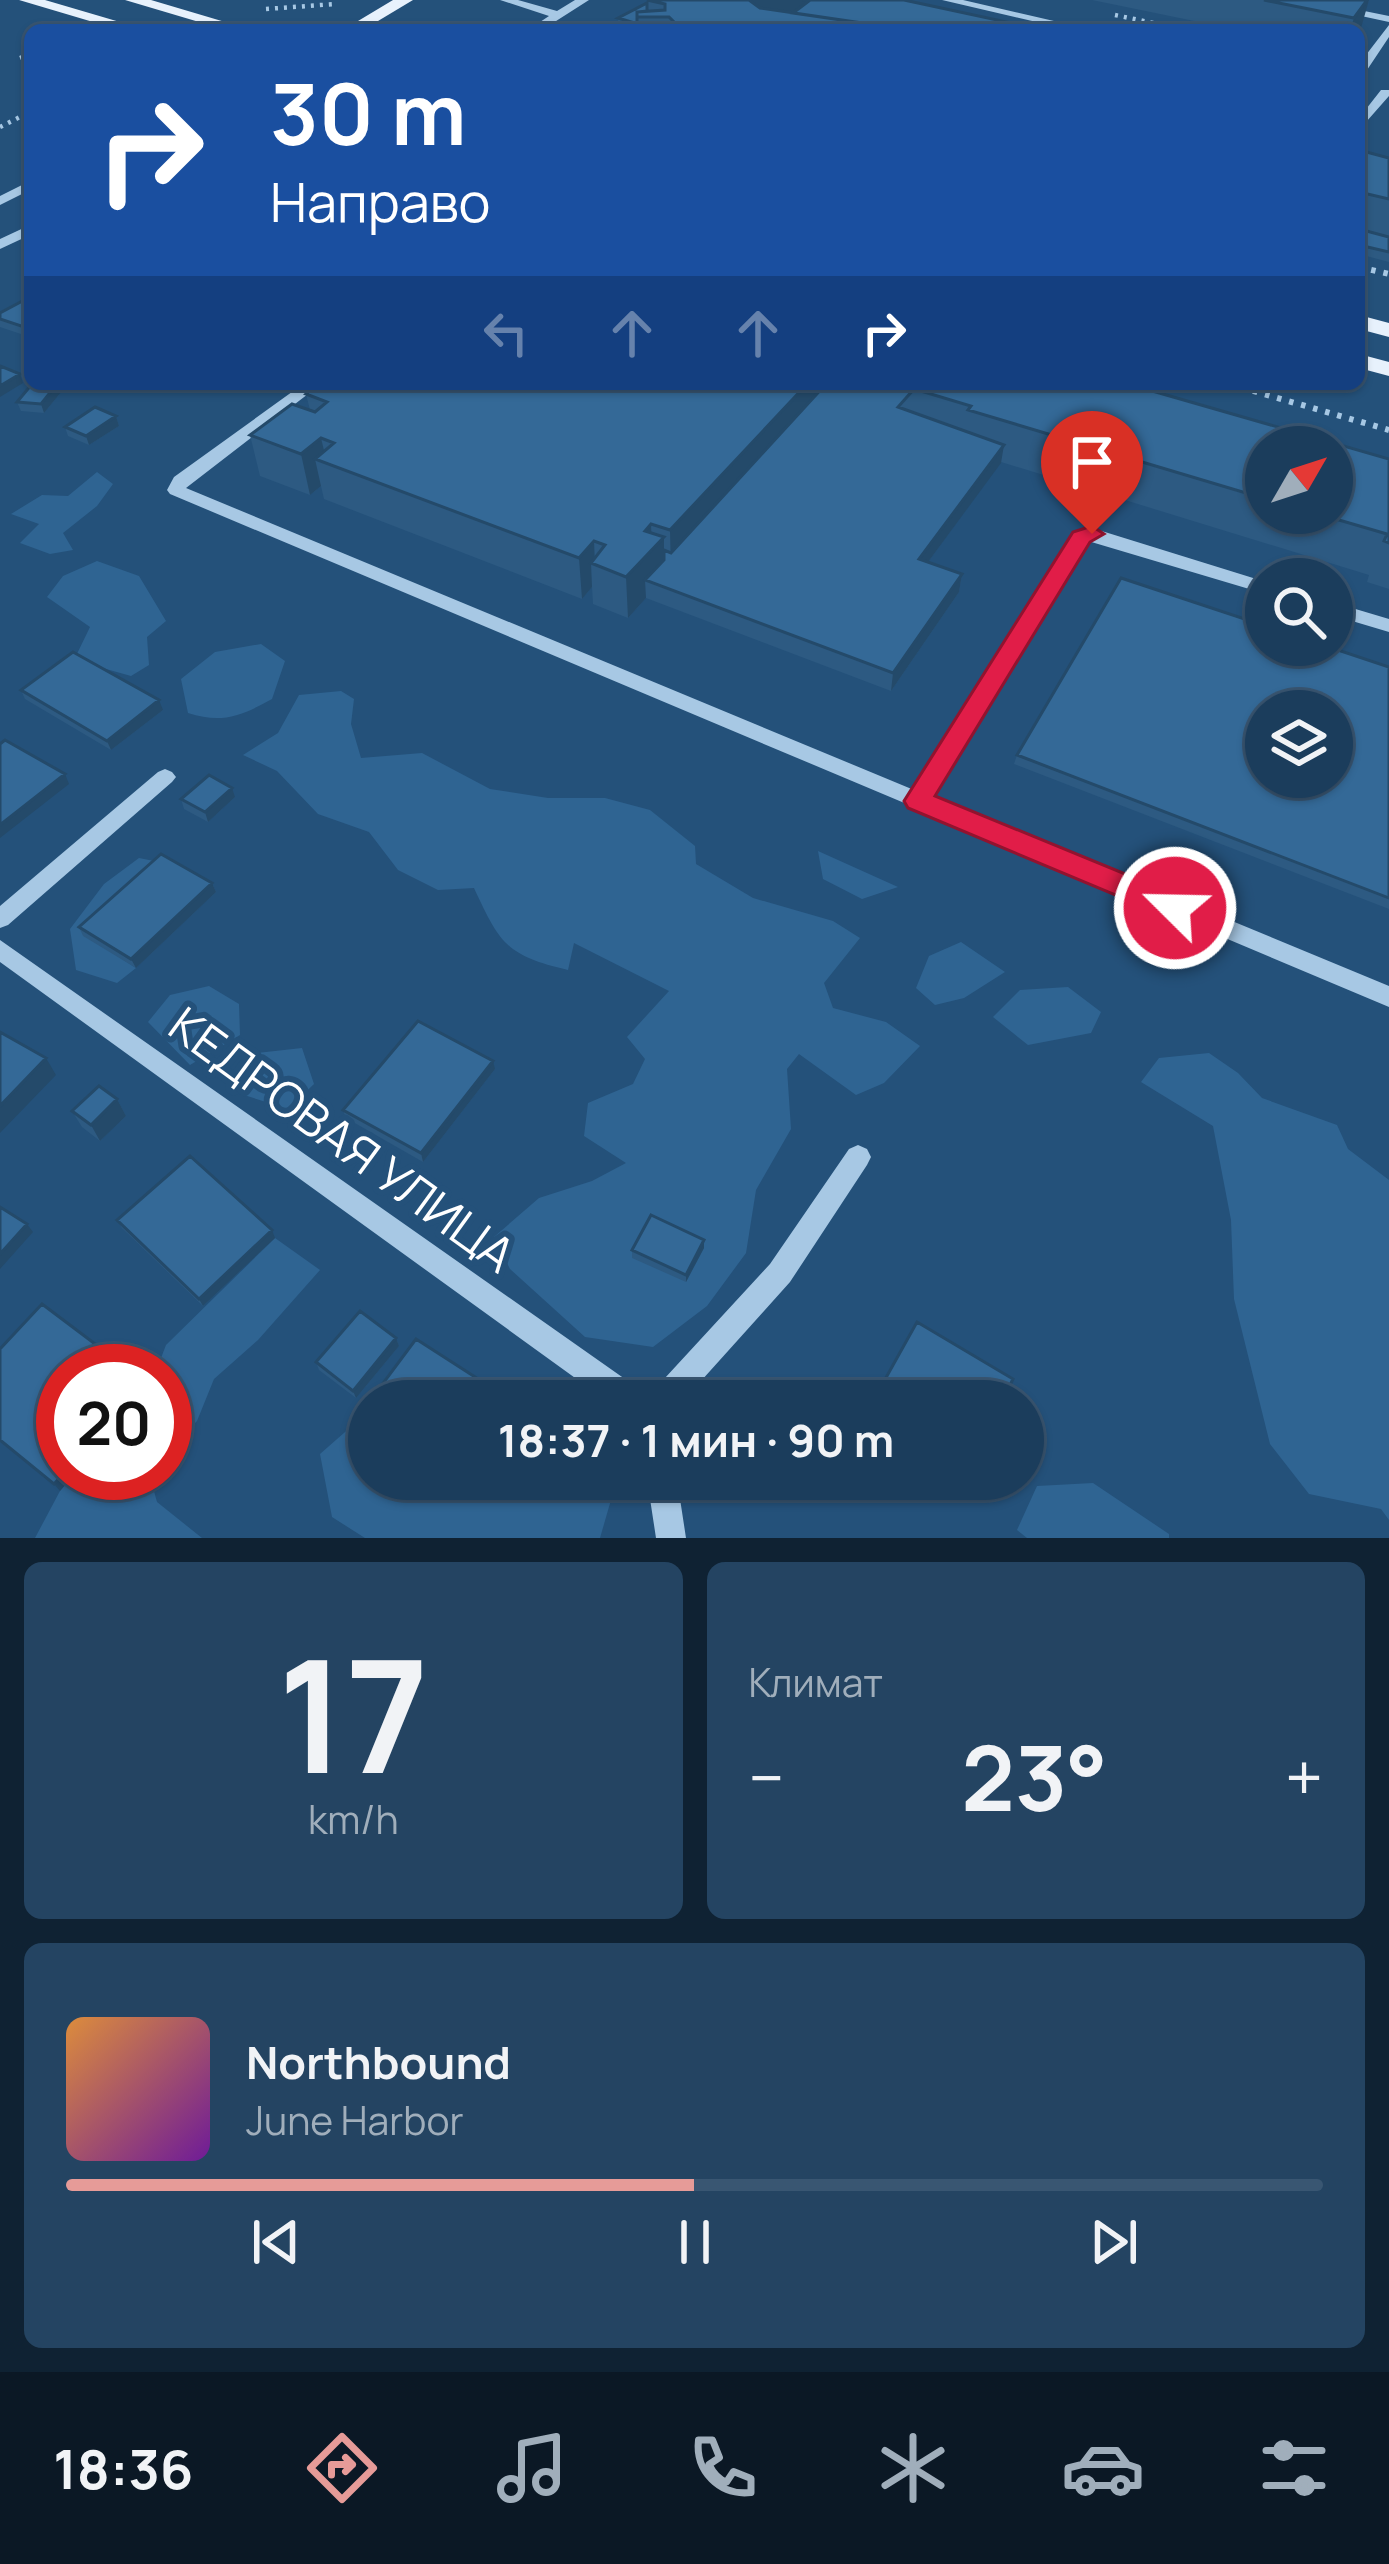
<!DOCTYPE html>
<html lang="ru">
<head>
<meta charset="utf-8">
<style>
	:root { --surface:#1b3d5c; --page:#244462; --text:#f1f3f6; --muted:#a0aebb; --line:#395672; --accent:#e69b98 }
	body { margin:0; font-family:Manrope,sans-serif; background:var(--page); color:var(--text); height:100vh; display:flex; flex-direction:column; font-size:45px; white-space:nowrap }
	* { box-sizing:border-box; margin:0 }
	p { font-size:39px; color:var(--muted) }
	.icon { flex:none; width:66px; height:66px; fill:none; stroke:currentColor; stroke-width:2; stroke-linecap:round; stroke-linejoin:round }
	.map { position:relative; height:1538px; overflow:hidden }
	.side { display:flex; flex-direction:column; gap:24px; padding:24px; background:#0f2233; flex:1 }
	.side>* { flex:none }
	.banner { position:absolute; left:24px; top:24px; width:1341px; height:366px; border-radius:18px; box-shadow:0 3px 9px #0004,0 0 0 3px var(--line); background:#1a4fa0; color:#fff; overflow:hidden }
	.needle { width:78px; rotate:51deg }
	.controls { position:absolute; left:1245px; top:426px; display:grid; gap:24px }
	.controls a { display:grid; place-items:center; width:108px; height:108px; border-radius:50%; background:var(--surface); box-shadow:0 3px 9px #0004,0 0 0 3px var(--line); font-size:60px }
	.speed { position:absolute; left:36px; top:1344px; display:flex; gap:24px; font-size:60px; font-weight:700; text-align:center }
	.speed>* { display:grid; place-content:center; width:156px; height:156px; border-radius:50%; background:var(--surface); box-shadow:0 3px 9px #0004,0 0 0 3px var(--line); line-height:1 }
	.speed .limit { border:18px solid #d22; background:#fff; color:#111 }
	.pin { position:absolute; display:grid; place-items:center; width:102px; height:102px; color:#fff; margin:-123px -51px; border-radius:50% 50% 50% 0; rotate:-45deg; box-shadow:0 0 12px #0007 }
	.pin .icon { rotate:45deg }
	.me { position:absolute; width:132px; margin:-66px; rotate:293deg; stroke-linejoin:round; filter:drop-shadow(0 0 9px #0008) }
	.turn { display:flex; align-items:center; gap:42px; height:252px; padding:0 48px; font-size:54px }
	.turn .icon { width:156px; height:156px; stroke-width:2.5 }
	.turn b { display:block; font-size:84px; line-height:102px }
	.lanes { display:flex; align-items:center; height:114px; padding:0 48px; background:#0003; justify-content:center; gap:60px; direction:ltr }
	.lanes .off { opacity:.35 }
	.big { font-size:90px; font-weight:700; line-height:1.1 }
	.side .tile { flex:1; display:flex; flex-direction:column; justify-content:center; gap:18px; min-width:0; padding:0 42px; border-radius:18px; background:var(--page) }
	.side .dial { align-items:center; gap:0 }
	.dial b { font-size:156px; line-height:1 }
	.song { display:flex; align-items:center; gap:36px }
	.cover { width:144px; height:144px; border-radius:18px; background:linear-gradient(135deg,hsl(30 70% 55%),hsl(280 70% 35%)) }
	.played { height:12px; border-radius:6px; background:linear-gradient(90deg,var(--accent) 50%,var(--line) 50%) }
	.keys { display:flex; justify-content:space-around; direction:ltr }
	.heat { display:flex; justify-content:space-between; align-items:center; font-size:66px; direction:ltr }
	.side .tiles { flex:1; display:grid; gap:24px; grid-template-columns:1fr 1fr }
	.tile:last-child { grid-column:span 2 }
	.trip { position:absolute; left:348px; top:1380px; width:696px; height:120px; border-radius:60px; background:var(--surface); box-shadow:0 3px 9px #0004,0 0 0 3px var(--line); font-weight:700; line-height:120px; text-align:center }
	.tab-bar { display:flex; height:192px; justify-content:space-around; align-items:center; background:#0b1825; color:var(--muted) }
	.tab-bar .icon { width:84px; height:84px }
	.tab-bar .selected { color:var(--accent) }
	.tab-bar b { font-size:54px; color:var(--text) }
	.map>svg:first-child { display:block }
</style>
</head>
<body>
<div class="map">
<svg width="1389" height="1538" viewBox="0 0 1389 1538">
	<rect width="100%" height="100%" fill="#24517a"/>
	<!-- green -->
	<path fill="#2f6492" d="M97 472 113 484 97 506 63 533 73 550 50 554 20 543 39 524 11 514 42 495 68 496Z
		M97 561 139 576 166 621 147 637 149 665 131 676 74 660 90 627 47 597 63 576Z
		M261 644 285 661 272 699C241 716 222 724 188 713L181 679 215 652Z
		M341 691 354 699 351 724 361 758 422 753 490 789 548 798H605L650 810 695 846 696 864 753 898 833 921 860 938 824 983 833 1008 886 1022 920 1046 884 1083 856 1095 799 1054 787 1069 791 1129 756 1190 746 1253 707 1306 653 1347 585 1337 510 1269 494 1237 539 1198 592 1181 626 1163 584 1136 588 1103 633 1084 645 1059 627 1037 669 991 574 943 568 970C507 956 500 944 474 888L438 890 398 870 369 832 318 814 277 771 243 755 278 733 299 695Z
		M818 851 898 887 862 899 823 879Z
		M139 858 164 863 84 935 136 968 117 983 76 970 70 929 104 884Z
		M961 942 1005 972 964 998 935 1005 916 988 929 956Z
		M209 986 239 1004 240 1035 190 1065 148 1022 170 995Z
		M1068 987 1101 1012 1091 1033 1028 1045 993 1017 1020 990Z
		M302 1048 314 1084 288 1109 241 1094 232 1072 257 1053Z
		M1209 1053 1238 1073 1262 1098 1337 1125 1348 1149 1389 1180V1520L1381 1509 1309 1494 1270 1444 1234 1299 1231 1220 1213 1126 1141 1082 1159 1058Z
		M275 1238 320 1270 258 1340 214 1379 197 1421 165 1453V1371H156L166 1345Z
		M369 1411V1479H617L600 1538H365L332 1517 320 1454Z
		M75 1473H149L157 1502 202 1538H35L60 1491Z
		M1093 1483 1169 1534V1538H1027L1017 1530 1037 1486Z"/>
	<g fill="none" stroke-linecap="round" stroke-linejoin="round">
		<!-- path-far1 -->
		<path stroke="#a7c8e4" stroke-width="4.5" stroke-dasharray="3 6" stroke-linecap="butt" d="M266 9 335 4
			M1115 15 1187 30
			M425 25 447 30
			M20 58 30 54
			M0 127 30 112"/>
		<!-- path -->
		<path stroke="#a7c8e4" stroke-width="6" stroke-dasharray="4.5 8" stroke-linecap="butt" d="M1359 267 1389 274
			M1229 384 1389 430"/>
		<!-- minor -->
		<path fill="#a7c8e4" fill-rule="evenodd" d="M500 0H518L557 11 575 0H589L542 30H528L549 16Z
			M942 0H963L1093 30H1071Z
			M1287 0H1310L1389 16V22Z
			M1389 25V37L1363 76 1359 77V64Z
			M1381 90H1389V96L1359 130V118Z
			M30 181V190L0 205V196Z
			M30 225V235L0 249V239Z
			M303 384H321L186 488 914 790 1075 533 1092 528 1266 582V594L1088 541 932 797 1389 986V1007L170 494 167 490 174 477Z
			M1332 602 1389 619V632L1332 615Z
			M165 769 172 772 176 777 172 782 8 925 0 928V906L158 772Z
			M0 940 642 1391 647 1401H607L0 962Z
			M858 1145 867 1149 871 1157 867 1165 790 1282 683 1401H648L653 1391 770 1264 849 1149Z
			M647 1479H677L686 1538H656Z"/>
		<!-- major -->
		<path fill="#e7f1fc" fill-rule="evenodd" d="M19 0H45L147 30H120Z
			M125 0H151L252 30H226Z
			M393 0H413L363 30H343Z
			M1359 315 1389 323V337L1359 329Z
			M1359 354 1389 362V376L1359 368Z"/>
	</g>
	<!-- wall -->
	<path fill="#2d5a82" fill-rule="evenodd" d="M647 0 1044 30H619L618 18 647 3Z
		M1092 0H1369L1359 30H1238Z
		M1359 150 1389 158V262L1359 254Z
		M30 297V337L0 327V313Z
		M1128 384 1389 459V589L1367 582 1369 575 1001 462 928 562 962 574 959 592 891 691 646 598 628 618 593 604 592 587 582 599 324 499 321 486 310 495 260 476 250 435 310 410 306 394ZM1266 447 1332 513H1266Z
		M62 391 44 413 21 411 17 402Z
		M116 416 119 426 89 445 68 436 65 427Z
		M1389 667V909L1014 764 1017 755Z
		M21 690 163 710 111 750 25 699Z
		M235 797 208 822 184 809 181 799Z
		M212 883 216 892 136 968 83 936 79 927Z
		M495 1069 423 1162 346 1118 343 1110Z
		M117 1099 126 1116 100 1141 82 1127 72 1111Z
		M117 1220 275 1238 203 1306 122 1228Z
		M704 1240V1248L686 1282 632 1258V1250Z
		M396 1338 399 1346 356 1398 319 1370 316 1362Z
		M917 1479H965L954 1502Z"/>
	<!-- shaded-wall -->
	<path fill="#244a6a" d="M746 0H809L808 9 766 24Z
		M1367 0H1369L1361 28 1359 30H1350L1354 18Z
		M20 374 23 383 0 397V386Z
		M57 384H59L62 391 44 413 41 404Z
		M807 384H841L671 571 670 530Z
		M116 416 119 426 89 445 86 436Z
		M321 438 327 463 315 459 321 486 310 495 301 454Z
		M1004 445 1001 463 917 577 919 559Z
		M651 524 652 550 664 537V578L645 580 646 598 628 618 626 577 645 531Z
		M594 541 595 565 591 563 592 587 582 599 579 558Z
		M962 574 959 592 891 691 893 673Z
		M159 700 163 710 111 750 107 741Z
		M65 774 69 784 0 838V825Z
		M232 788 235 797 208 822 205 812Z
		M212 883 216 892 136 968 131 959Z
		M46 1058 56 1075 0 1133V1106Z
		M493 1061 495 1069 423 1162 421 1153Z
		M117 1099 126 1116 100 1141 91 1125Z
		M27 1224 33 1232 0 1269V1254Z
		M272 1230 275 1238 203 1306 199 1299Z
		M704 1240V1248L686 1282V1275Z
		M396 1338 399 1346 356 1398 353 1391Z
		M489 1386 491 1393 485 1401H479Z
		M64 1473H75L60 1491 54 1484Z"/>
	<!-- building -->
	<path fill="#346997" stroke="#244a6a" stroke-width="3" fill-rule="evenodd" d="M647 0H749L760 8 869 24 885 30H683L669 25 674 22 669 17H637V12L665 10V4Z
		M803 0H904L1044 30H885L869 24 793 13 809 1Z
		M1264 0H1367L1354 18Z
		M647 3V11L637 12V30H626L635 23 618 18Z
		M1359 150 1389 158V199L1359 192Z
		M1359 229 1389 237V252L1359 245Z
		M30 297V329L0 319V313Z
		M0 366 20 374 0 386Z
		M32 384H57L41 404 17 402Z
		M319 384H807L670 530 651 524 645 531 664 537 626 577 591 563 605 545 594 541 579 558 315 459 334 443 321 438 301 454 250 435 292 404 315 412 327 402 306 394Z
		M826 384H901L914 389 898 407 1004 445 919 559 962 574 893 673 645 580 664 560V550L671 553Z
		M1128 384 1389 459V543L1384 541 1387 534 1315 513H1332V447H1266V499L968 410 971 406 901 385Z
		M95 407 116 416 86 436 65 427Z
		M1121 578 1266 626V645H1323L1389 667V898L1017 755ZM1266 711H1332V777H1266Z
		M73 652 159 700 107 741 21 690Z
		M5 740 65 774 0 825V744Z
		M209 775 232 788 205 812 181 799Z
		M161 854 212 883 131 959 79 927Z
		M418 1021 493 1061 421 1153 343 1110Z
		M0 1032 46 1058 0 1106Z
		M99 1086 117 1099 91 1125 72 1111Z
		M190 1156 272 1230 199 1299 117 1220Z
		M0 1207 27 1224 0 1254Z
		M651 1215 704 1240 686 1275 632 1250Z
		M42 1304 131 1371H63L64 1473 54 1484 0 1440V1349Z
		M360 1311 396 1338 353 1391 316 1362Z
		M917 1322 1013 1379 1002 1401H873Z
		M416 1339 489 1386 479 1401H377L372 1398Z
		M930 1479H964L956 1495Z"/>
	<!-- route -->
	<path fill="#e11d48" stroke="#92132f" stroke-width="3" d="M1092 526 1104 534 1090 542 935 796 1186 899 1190 908 1186 916 1175 920 908 808 904 801 1073 532Z"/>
	<g text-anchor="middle" stroke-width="12" stroke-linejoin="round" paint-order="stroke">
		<!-- near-street labels -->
		<g font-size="48" fill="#fff" stroke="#24517a">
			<text transform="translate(342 1140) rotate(36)" y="17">КЕДРОВАЯ УЛИЦА</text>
		</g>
	</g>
</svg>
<div class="controls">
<a><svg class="needle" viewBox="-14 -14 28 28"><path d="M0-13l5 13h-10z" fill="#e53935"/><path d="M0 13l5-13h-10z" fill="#a0aebb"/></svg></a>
<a><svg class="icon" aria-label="search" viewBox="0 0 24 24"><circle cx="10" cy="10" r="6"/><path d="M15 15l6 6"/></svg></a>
<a><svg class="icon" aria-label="layers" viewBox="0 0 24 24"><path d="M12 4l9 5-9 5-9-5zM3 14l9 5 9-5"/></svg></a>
</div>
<div class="speed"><div class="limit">20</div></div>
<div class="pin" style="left:1092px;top:534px;background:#d93025"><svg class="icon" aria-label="arrive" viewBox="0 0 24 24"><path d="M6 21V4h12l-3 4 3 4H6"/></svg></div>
<svg class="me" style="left:1175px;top:908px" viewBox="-20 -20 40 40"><circle r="17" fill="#e11d48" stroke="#fff" stroke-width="3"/><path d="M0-11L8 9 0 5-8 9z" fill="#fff"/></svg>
<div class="trip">18:37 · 1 мин · 90 m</div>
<div class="banner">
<div class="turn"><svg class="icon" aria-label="right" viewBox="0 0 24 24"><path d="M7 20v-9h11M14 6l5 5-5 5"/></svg><div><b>30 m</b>Направо</div></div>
<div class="lanes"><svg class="icon off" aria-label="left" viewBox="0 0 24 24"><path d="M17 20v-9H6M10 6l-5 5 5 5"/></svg><svg class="icon off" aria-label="ahead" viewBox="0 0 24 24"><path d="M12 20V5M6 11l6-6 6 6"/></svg><svg class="icon off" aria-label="ahead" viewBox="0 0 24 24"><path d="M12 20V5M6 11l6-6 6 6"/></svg><svg class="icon" aria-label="right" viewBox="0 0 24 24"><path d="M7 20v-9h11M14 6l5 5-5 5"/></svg></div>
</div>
</div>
<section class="side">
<div class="tiles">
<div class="tile dial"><b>17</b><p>km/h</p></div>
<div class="tile"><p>Климат</p>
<div class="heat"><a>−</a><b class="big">23°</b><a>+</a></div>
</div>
<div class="tile">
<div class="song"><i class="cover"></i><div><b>Northbound</b><p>June Harbor</p></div></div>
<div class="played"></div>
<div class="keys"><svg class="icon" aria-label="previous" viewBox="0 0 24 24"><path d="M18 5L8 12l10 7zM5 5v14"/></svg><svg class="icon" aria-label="pause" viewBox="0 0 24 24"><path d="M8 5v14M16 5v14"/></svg><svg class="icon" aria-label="next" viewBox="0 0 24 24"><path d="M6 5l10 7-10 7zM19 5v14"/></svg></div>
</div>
</div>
</section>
<nav class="tab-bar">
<b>18:36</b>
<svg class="icon selected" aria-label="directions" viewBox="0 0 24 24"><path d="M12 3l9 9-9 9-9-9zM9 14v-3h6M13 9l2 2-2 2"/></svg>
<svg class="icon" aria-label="music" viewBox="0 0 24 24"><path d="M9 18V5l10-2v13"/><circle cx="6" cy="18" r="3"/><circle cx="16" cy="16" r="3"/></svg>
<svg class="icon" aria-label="phone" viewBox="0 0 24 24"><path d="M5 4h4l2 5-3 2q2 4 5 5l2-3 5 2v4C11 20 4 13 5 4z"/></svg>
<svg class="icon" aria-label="climate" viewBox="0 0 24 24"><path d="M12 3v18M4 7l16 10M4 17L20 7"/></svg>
<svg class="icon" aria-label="car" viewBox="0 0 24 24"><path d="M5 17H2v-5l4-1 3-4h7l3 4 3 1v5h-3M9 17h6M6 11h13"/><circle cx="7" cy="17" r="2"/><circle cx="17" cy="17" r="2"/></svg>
<svg class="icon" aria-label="filters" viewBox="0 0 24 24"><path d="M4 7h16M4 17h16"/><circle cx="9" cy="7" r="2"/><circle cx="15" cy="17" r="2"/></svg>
</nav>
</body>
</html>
